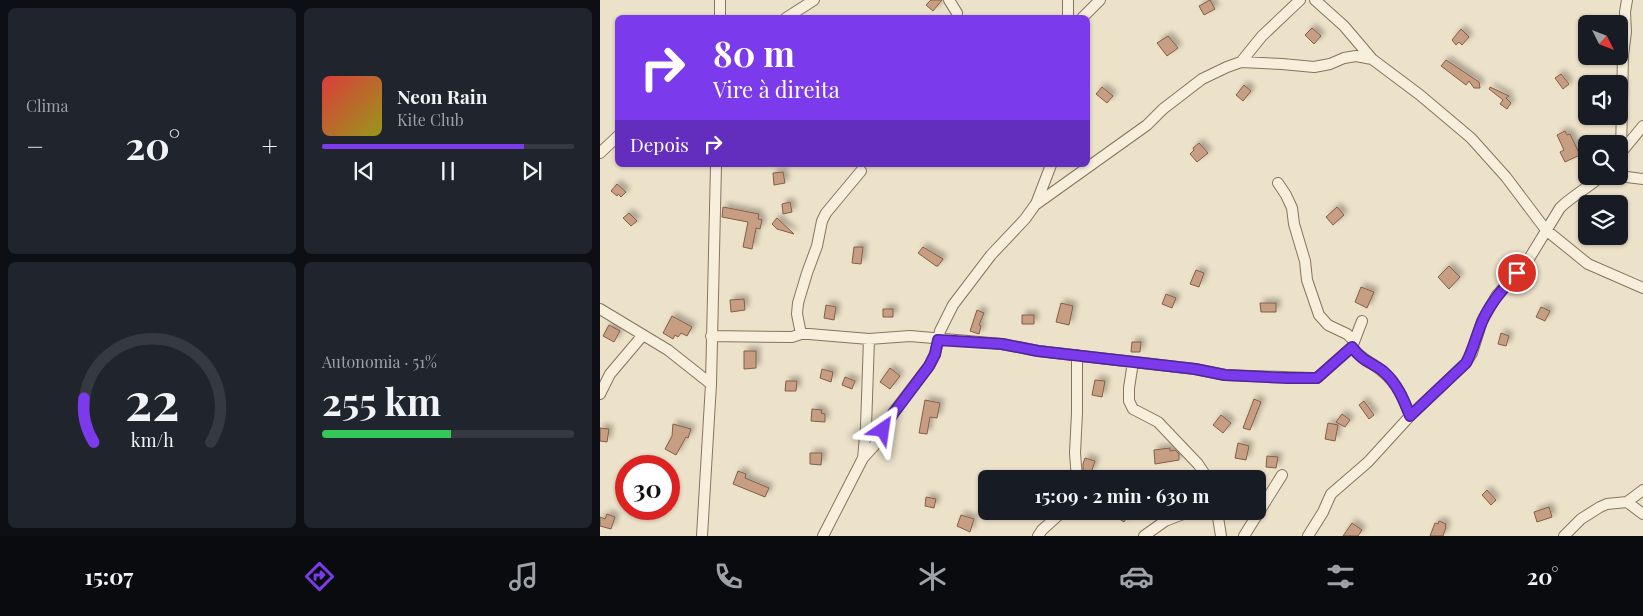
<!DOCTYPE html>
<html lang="pt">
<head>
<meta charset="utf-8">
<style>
	:root { --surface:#171b24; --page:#20242c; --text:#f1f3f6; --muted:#9ea1a6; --line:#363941; --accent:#7c3aed }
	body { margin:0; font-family:"Playfair Display",serif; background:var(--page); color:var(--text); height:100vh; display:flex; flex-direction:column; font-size:19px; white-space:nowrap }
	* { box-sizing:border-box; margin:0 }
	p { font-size:16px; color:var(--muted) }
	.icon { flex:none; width:28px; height:28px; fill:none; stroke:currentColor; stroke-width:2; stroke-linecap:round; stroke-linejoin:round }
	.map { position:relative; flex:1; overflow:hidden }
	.details { display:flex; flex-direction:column; gap:8px; padding:8px; background:#0d0f14; width:600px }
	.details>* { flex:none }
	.guide { position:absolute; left:15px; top:15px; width:475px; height:152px; border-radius:8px; box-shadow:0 1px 4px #0004; background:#7c3aed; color:#fff; overflow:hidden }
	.needle { width:32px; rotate:132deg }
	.controls { position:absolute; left:978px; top:15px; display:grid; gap:10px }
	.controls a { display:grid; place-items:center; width:50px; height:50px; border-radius:8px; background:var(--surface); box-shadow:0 1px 4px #0004; font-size:25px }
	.speed { position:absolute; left:15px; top:455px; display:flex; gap:10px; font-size:25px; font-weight:700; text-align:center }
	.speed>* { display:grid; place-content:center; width:65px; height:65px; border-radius:50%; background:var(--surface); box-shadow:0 1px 4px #0004; line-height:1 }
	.speed .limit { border:8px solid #d22; background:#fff; color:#111 }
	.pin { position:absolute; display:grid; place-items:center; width:42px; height:42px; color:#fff; margin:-21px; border:2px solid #fff; border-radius:50%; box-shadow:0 1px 5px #0007 }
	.me { position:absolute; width:55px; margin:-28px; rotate:32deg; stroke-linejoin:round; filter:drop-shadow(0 0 4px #0008) }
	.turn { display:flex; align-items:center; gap:18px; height:105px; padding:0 15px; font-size:22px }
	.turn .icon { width:65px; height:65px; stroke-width:2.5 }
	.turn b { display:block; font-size:35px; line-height:42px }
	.then { display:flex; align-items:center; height:48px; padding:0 15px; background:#0003; gap:10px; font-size:19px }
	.big { font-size:38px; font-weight:700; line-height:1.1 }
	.details .tile { flex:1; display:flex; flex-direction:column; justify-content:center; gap:8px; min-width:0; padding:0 18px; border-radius:8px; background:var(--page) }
	.details .dial { align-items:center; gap:0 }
	.dial svg { height:130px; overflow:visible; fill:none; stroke:var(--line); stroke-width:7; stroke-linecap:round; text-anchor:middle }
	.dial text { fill:var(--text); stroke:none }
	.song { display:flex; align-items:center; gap:15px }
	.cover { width:60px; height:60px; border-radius:8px; background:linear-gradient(135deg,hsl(0 70% 55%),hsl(60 70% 35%)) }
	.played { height:5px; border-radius:2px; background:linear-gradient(90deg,var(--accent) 80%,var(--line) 80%) }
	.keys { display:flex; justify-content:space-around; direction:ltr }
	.heat { display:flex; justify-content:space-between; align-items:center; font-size:28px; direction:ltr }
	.charge { height:8px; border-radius:4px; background:linear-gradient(90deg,#34c759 51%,var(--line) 0) }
	.details .tiles { flex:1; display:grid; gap:8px; grid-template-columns:repeat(2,1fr) }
	.trip { position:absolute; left:378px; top:470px; width:288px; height:50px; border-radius:8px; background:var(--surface); box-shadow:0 1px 4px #0004; font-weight:700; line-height:50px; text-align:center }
	.tabs { display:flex; height:80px; justify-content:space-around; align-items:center; background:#090b0e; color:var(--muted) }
	.tabs .icon { width:35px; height:35px }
	.tabs .current { color:var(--accent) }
	.tabs b { font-size:22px; color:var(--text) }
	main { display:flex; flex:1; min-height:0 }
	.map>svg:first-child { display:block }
</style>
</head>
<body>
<main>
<section class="details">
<div class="tiles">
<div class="tile"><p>Clima</p>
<div class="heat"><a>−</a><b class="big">20°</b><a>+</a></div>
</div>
<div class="tile">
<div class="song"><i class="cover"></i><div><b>Neon Rain</b><p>Kite Club</p></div></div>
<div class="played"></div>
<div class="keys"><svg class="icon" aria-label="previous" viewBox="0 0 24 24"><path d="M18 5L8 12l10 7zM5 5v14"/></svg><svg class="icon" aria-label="pause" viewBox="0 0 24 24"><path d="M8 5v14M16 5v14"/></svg><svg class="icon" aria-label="next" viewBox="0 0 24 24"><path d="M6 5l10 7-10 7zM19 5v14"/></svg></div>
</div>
<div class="tile dial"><svg viewBox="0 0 100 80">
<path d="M14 69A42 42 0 1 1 86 69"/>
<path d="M14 69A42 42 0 0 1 8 42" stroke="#7c3aed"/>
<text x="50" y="56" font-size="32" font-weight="700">22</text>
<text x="50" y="72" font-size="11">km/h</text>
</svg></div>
<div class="tile"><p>Autonomia · 51%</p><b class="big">255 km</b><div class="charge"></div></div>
</div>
</section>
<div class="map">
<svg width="1043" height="536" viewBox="0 0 1043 536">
	<defs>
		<filter id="shadow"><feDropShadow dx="4" dy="-4" stdDeviation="2.5" flood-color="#0004"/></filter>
	</defs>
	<rect width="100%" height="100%" fill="#ece1c9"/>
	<!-- building -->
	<path fill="#c79e82" stroke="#845e46" filter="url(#shadow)" d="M331 0H342L333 11 326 5Z
		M610 0 615 9 604 15 599 6Z
		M712 28 721 36 714 44 705 35Z
		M861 29 869 37 862 45 859 42 856 45 852 40Z
		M568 36 578 48 567 56 557 43Z
		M846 60 879 82 880 88H874L869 81 866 85 841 66Z
		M961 74 969 84 963 89 955 78Z
		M644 85 651 91 643 101 636 95Z
		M502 87 513 96 507 103 496 94Z
		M890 87 909 96 906 98 911 103 907 109 900 104 903 100 889 89Z
		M965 131 967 135 970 134 980 155 965 162 960 152 964 150 957 135Z
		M599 143 608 153 597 162 590 154 594 150 593 148Z
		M183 172 185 183 174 185 173 173Z
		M17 184 26 192 21 197 18 194 17 196 11 191Z
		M190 202 192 212 183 214 182 204Z
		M123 207 159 214 158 219 162 220 160 229 156 228 152 249 143 247 148 222 122 217Z
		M737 207 744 215 733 225 726 217Z
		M29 213 37 221 31 226 23 218Z
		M177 218 194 234 177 229 172 224Z
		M254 247H263L261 264 252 263Z
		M323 247 343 259 338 266H336L318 253Z
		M849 266 860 277 849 289 838 277Z
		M596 270 604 273 599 287 590 284Z
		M761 287 774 292 767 308 755 302Z
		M566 294 576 298 572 308 562 304Z
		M144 299 145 310 131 312 130 300Z
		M461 303 473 306 469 325 456 322Z
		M660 303H676V312H661Z
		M226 305 236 307 234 320 224 318Z
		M941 307 950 311 945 321 936 317Z
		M283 309H293V317H283Z
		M377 310 384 313 379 325 381 326 379 334 370 331Z
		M422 315H434V324H422Z
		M72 316 92 327 87 336 81 333 78 337 75 335 73 339 63 333Z
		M9 325 20 331 14 342 3 336Z
		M901 333 909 336 906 346 898 344Z
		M532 342H541L540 352H531Z
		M144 351H156V368L144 369Z
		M290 368 300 376 290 389 280 382Z
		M222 369 233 372 231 382 220 378Z
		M245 377 255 381 252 389 242 385Z
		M495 380 505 381 502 397 492 395Z
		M186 381H197L196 391H185Z
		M654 399 661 402 650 430 643 428Z
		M325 400 340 403 337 418 330 417 327 434 319 433Z
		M764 401 774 415 769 419 759 405Z
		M212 409 222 410 221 413 225 414V422L211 421Z
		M742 414 750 420 745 427 736 422Z
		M621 415 631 423 623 433 613 425Z
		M728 423 738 425 735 441 725 439Z
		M73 424 91 429 88 438 86 437 76 455 65 449 72 436Z
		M0 428 9 429 7 442 0 441Z
		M638 443 649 446 646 460 635 458Z
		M570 448V451L575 450 579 454V460L555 464 554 450Z
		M210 453H222L221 465 210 464Z
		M667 456 678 457 676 468 666 467Z
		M485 458 495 461 491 473 483 470V464Z
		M138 471 146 474 145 478 169 488 165 497 133 484Z
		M887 490 896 500 891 505 882 495Z
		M326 497 336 499 334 508 325 506Z
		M949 507 952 517 937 522 934 512Z
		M507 511H531L524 522Z
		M7 514 15 517 11 529 0 526V517L5 519Z
		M361 515 374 519 370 532 357 526Z
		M839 521 846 524 845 526 846 527 843 536H830L835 523 838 524Z
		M752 523 762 530 758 536H743Z"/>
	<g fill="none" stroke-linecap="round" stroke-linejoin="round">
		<defs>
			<path id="minor" d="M349 0 357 13
				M715 0 744 26 772 59 820 95 871 138 906 177 946 230 988 264 1043 288
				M120 18V0
				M186 18 214 0
				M468 18V0
				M482 18 500 0
				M641 62 662 36 700 0
				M0 153 18 136
				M1021 153 1023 55 1026 32 1025 12 1027 0
				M1019 155 1043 126
				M1019 176 1043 179
				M678 183 686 195 692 208 694 224 705 261 707 280 719 315 728 325 747 334 754 341
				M436 204 451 165
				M0 309 68 350 111 384
				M201 334 197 314 198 303 207 273 217 246 222 221 226 213 261 171
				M111 336 192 337 201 334H209L269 339 310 336 402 344 438 351 595 369 625 375 711 378H717L752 347 762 321
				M752 347C761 360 772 362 783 372 797 383 804 400 810 416
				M477 355V413L475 453 477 479
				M533 362 529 388V401L533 409 558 422 598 464 608 479
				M0 394 10 374 43 335
				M263 458 266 427 269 339
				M1027 502 1043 514
				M617 511 621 536
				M102 536 111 384 116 165
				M223 536 263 458 274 446 293 413 329 366 335 355 340 331 353 305 391 255 425 219 435 205 547 125 563 109 602 79 627 67 641 62 682 64 714 67 730 64 744 58 756 56 772 59
				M438 536 442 530 463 511
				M544 536 565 521 591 511
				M644 536 682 475
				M708 536 723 512 731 494 768 462 810 416 866 363 872 353 882 321 897 295 927 262 960 208C972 196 988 188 1001 176
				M964 536 981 519 1000 507 1007 504 1027 502 1043 490"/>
		</defs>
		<!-- minor casing -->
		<use href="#minor" stroke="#87745f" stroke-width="12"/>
		<!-- minor -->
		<use href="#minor" stroke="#f7efdc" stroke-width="10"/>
	</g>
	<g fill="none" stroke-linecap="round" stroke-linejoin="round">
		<defs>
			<path id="route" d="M283 430 293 414 329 366 335 354 338 340 402 344 438 351 595 369 625 375 687 378H717L752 347C762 361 771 362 783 371 797 383 804 400 810 416L866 363C873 350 876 336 882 322 890 303 904 288 917 273"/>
		</defs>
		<!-- route casing -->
		<use href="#route" stroke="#51269a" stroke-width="12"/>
		<!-- route -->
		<use href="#route" stroke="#7c3aed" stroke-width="9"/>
	</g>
</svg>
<div class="controls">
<a><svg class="needle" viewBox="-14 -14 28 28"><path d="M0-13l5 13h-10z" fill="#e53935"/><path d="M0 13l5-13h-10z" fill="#9ea1a6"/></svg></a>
<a><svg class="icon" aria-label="sound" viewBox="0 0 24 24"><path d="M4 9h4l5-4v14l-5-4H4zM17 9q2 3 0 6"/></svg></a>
<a><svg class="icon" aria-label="search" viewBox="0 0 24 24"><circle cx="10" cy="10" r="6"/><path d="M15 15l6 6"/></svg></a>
<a><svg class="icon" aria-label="layers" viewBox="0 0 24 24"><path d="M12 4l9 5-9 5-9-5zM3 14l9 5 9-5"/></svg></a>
</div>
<div class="speed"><div class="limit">30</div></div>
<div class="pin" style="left:917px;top:273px;background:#d93025"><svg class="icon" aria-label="arrive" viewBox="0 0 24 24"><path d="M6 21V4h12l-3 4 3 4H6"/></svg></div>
<svg class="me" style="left:283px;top:430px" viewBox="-20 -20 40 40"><path d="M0-17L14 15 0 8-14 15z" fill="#7c3aed" stroke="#fff" stroke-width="4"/></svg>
<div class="trip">15:09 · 2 min · 630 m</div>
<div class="guide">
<div class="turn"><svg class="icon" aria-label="right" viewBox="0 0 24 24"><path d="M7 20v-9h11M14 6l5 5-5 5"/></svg><div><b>80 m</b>Vire à direita</div></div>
<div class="then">Depois<svg class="icon" aria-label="right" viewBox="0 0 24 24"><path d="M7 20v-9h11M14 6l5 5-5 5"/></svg></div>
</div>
</div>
</main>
<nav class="tabs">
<b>15:07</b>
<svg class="icon current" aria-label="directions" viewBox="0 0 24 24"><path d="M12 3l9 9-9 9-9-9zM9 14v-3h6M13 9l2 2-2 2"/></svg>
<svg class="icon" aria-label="music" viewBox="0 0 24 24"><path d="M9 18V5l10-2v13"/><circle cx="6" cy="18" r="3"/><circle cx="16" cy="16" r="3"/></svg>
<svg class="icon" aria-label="phone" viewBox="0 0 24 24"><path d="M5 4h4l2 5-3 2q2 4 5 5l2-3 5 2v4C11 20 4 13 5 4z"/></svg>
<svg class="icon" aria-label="climate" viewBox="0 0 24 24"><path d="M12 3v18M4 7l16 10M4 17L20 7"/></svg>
<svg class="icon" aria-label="car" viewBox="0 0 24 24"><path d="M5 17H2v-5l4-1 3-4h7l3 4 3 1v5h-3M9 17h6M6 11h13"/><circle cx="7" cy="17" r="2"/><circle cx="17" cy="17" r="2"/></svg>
<svg class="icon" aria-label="filters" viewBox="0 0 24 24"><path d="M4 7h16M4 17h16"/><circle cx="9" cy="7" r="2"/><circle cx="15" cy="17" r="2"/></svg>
<b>20°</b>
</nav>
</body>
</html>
